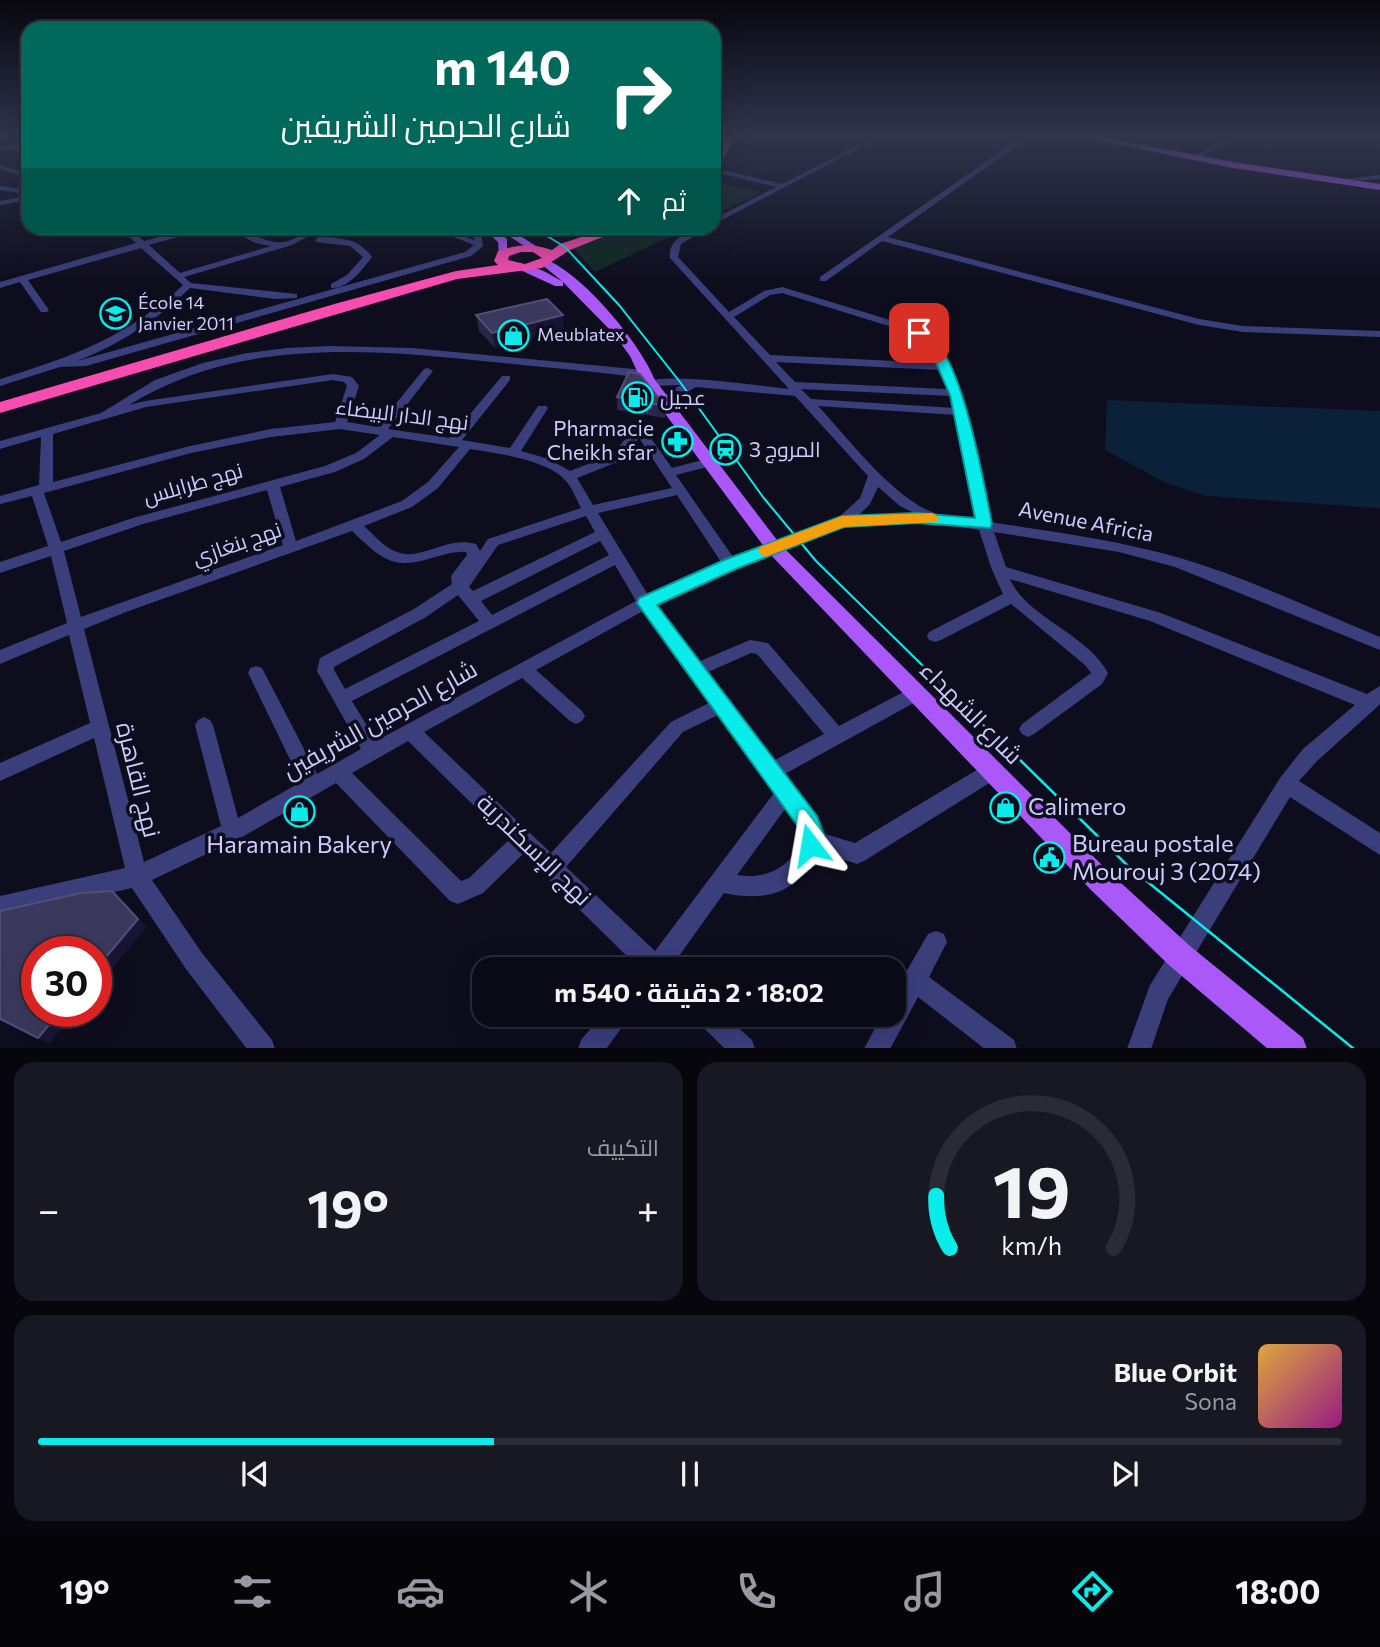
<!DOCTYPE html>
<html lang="ar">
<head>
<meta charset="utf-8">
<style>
	:root { --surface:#0a0a16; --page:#181823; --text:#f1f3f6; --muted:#999aa1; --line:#2a2b35; --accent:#09ecea }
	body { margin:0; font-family:Commissioner,Cairo,sans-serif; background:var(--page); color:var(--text); direction:rtl; height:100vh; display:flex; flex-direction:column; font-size:26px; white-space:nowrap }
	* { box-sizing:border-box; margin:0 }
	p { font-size:23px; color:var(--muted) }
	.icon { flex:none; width:38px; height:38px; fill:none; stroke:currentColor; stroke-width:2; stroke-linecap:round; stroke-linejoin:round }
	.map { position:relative; height:1048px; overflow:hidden; direction:ltr }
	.panel { display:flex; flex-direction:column; gap:14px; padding:14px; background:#06060c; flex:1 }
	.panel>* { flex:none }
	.top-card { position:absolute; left:21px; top:21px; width:700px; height:214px; border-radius:21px; box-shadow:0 7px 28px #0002,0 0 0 2px var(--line); direction:rtl; background:#00695c; color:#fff; overflow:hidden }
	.speed { position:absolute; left:21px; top:936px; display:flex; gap:14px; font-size:35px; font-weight:700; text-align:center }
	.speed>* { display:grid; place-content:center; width:91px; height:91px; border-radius:50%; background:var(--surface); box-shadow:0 7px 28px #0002,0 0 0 2px var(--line); line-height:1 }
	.speed .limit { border:10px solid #d22; background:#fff; color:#111 }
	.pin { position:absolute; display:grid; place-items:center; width:60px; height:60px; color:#fff; margin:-30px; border-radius:14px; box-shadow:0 4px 10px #0006 }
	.me { position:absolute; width:77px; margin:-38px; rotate:346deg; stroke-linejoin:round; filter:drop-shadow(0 0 5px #0008) }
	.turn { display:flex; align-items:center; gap:24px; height:147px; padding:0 35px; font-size:32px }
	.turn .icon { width:91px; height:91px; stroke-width:2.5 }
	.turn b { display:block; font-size:49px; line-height:60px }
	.then { display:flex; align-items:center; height:66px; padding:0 35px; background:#0003; gap:14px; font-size:26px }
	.big { font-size:52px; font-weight:700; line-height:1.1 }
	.panel .widget { flex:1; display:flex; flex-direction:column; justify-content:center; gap:10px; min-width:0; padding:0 24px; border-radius:21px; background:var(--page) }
	.panel .dial { align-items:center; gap:0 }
	.dial svg { height:182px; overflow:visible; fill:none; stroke:var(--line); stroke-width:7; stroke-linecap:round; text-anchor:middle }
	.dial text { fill:var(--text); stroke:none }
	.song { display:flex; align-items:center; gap:21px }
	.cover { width:84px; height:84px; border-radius:10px; background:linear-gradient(135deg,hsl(40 70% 55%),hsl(310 70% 35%)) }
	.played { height:7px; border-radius:4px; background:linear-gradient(90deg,var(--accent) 35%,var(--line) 35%) }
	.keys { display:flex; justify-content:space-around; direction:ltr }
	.heat { display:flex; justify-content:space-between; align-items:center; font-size:38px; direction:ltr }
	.panel .tiles { flex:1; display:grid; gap:14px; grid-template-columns:1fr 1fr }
	.widget:last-child { grid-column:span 2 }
	.trip { position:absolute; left:472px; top:957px; width:434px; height:70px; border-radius:21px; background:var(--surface); box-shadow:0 7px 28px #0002,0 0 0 2px var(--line); font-weight:700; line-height:70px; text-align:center; direction:rtl }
	.tab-bar { display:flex; height:112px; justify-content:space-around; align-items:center; background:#040409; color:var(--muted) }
	.tab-bar .icon { width:49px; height:49px }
	.tab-bar .on { color:var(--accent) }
	.tab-bar b { font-size:32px; color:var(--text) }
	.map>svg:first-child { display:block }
</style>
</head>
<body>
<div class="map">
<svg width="1380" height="1049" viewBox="0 0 1380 1049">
	<rect width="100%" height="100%" fill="#0e0d1e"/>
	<!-- green -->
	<path fill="#102824" d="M714 182 762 192 714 215Z
		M624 228H688L595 272 572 247Z"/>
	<!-- water -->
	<path fill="#0b2139" d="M1107 400 1380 411V508L1206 496 1164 482 1105 450Z"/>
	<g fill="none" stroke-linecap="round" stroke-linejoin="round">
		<!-- minor -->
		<path fill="#3a3e7b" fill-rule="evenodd" d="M877 135H885L714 224V219L776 187 714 172V168L782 184Z
			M1024 135H1032L888 237 1199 319 1243 326 1380 331V337L1243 332 1199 325 882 241 826 281H820V277Z
			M1228 135H1236L1201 157 1196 156Z
			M28 142V146L19 148 28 155V160L13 149 0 152V148Z
			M0 165 28 174V178L0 169Z
			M1380 175V179L1350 181 1346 179Z
			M0 186 28 190V194L0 190Z
			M28 196V200L0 205V201Z
			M120 228H128L144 241 193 228H204L203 230 149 245 180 273 271 246 255 243 228 228C247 228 263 244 282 242 297 241 308 227 324 228L292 245 184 277 191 283 297 294V298L275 299 190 288C157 320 121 344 77 361L465 252 474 245 431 228H441L474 240 473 234 465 228H474L481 233 483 246 471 256 86 366 60 367 0 386V379C71 357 128 337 183 285L141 248 28 280 49 310 47 312H41L20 282 0 288V282L136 243Z
			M698 228H708L681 244 678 257 729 312 764 291 782 287 913 327 939 343 967 409 990 522C1054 532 1118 540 1180 558 1248 578 1314 610 1380 637V650L1175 567 1119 552 994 532 1006 567 1161 613 1367 694 1380 686V704L1376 708 1317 761 1299 781 1380 833V855L1290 797 1168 999 1151 1049H1127L1150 985 1280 778 1303 749 1355 705 1150 621 1010 579C1026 617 1088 634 1108 673L1102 684 1034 734 1028 737 1022 734 1019 729 1022 724 1091 673 1085 665 1011 604 941 640 935 642 929 640 927 636 929 632 1003 594 992 570 979 530 935 523 844 527 735 568 655 605 698 662 750 640 768 643 839 726 909 689 915 687 921 689 924 694 921 699 783 775 819 822 822 833 855 843 985 765 992 762 999 765 1001 771 999 777 864 861 857 864 817 851C798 894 766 902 724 893L669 970H641L523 854 483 893 458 904 450 901 336 783 244 836 152 880 202 953 272 1040 275 1049H247L186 969 132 888 0 918V896L125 868 94 738 0 781V763L90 723 69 635 0 664V650L67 623 51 556 0 573V562L48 546 32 496 0 504V496L39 485 41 437 0 449V441L101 413 155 380 203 363 247 353 287 348 329 346 412 348 644 370 650 373 648 375 637 377C589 371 541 367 493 362 370 349 239 337 129 405L145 401 333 374 352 377 359 386 347 422 377 427 424 369 428 368 433 371 388 429 450 438 502 376H510V380L462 440 510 448 538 406H546L548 408 521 451 549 459 570 471 612 455 635 427H643L672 468 710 458 715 459 716 462 715 465 676 475 733 557 838 518 860 498 868 476 795 396 696 387 664 405 658 402C664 394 672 390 681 385L650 386 644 383C661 371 763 386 789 389L670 258C668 240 684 234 698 228ZM782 293 905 331 930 347 937 363 770 355 734 317 770 295ZM776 362 940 370 947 389 795 382ZM333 380 344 382 347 386 335 422 271 429 190 446 53 482V434L146 407ZM801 389 950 396 955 408 811 399ZM818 406 956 415 976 520C964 518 950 517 938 514 897 503 848 438 818 406ZM340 429 380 435 356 453 325 466 133 518 61 542 44 493 191 453 271 437ZM393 437 459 447 428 482 402 501 296 541 280 487 335 472 364 459ZM639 438 672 488 593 505 577 478 620 461ZM470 449C496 453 547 460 565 480 572 487 576 499 581 508L488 539 480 551 476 544C447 536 422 560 400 553 386 550 374 535 364 526L412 507 438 488ZM878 487 900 506 916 514 857 517 870 504ZM267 490 283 545 81 617 64 551 143 524ZM677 495 721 562 648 595 598 513ZM586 516 595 532 473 591 469 587 498 545ZM352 531C378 555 391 571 428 559 441 556 453 551 466 552L467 555 451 576 452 584 414 609 320 658 317 671 361 749 317 774 262 668 256 666 250 668 248 673 301 782 238 818 213 725 210 720 204 717 198 720 195 725 221 826 144 862 84 629 126 612ZM600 541 609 555 492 615 481 601ZM615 565 636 601 376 741 352 701ZM458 595 479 621 345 689 334 670V667L426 617ZM643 611 709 703 671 722 551 853 424 732 522 678 570 721 576 724 582 721 585 716 582 711 536 670ZM751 653 757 654 824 734 773 761 706 673ZM718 715 774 793 655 951 566 867 683 732ZM408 741 509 840 469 878 461 881 352 773ZM785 809 802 831C797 865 769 880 737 875Z
			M319 237C340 238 359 238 372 257 362 270 348 289 331 288V284L347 275 363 257 350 246 316 242 315 240Z
			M936 931 944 934 947 942 929 977 1014 1040 1017 1049H985L918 997 890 1049H864L882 1015H894V993L928 934Z
			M602 1015H629L625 1023 606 1049H578L581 1040Z
			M695 1015H724L752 1040 755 1049H725L699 1023Z"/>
		<!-- major -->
		<path fill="#ab58f8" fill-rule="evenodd" d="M1072 135H1090L1233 162 1380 184V190L1233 168Z
			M483 228H494L507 239V256H499L498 242Z
			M497 228H508L539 248 530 250Z
			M545 259C583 274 640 343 655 380L780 544 1109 872 1190 946 1303 1038 1307 1049H1268L1170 966 1091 890 768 552 643 384 630 356 613 333 563 282V286H555L516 268C529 260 550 275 562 281L541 264V260Z"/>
		<!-- highway -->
		<path fill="#f84cb1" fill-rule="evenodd" d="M725 135H735L719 168 714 171V158Z
			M609 228H625L570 250 542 268 457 279 0 413V402L338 303 456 271 498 265 494 261 498 251C519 244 532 243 552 250L560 244ZM521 252H533L542 258 525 264 508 260 509 256Z"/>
		<!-- tram-far1 -->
		<path stroke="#09ecea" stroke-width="2" d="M534 228 565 247 619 305 680 382 763 497 816 561 1017 758"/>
		<!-- tram -->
		<path stroke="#09ecea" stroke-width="2.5" d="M1016 756 1128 866 1354 1049"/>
	</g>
	<!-- wall -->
	<path fill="#29264b" d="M476 315 564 330 495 348 479 331Z
		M617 397 665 406V418L617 410Z"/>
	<!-- shaded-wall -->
	<path fill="#171531" d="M563 315 564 330 495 348 492 333Z
		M309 810 312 814 300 822 297 818Z
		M112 891 147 927 96 987V969Z
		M60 1012H76L49 1044 38 1038Z"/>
	<!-- building -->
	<path fill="#3b385e" stroke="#524f77" stroke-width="2" d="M547 299 563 315 492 333 476 315Z
		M629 372 640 374 665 406 617 397Z
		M300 801 309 810 297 818 287 808Z
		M112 891 138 919 96 969V952H37V1012H60L38 1038 0 1019V911L81 893Z"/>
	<!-- sky -->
	<linearGradient id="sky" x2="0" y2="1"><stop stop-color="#080710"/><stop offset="0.48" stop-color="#30354c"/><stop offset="1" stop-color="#30354c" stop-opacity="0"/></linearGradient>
	<rect width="1380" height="282" fill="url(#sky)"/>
	<!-- route -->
	<path fill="#09ecea" stroke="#069998" stroke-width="2" d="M915 331C959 325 985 491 992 524L990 528 916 523 844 527 736 569 657 605 817 816 824 834 818 852 810 856 802 852 798 845 799 828 637 603 639 598 724 560 842 516 916 513 975 518 950 395 929 347 915 336Z"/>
	<!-- slow -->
	<path fill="#f59e0b" d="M932 513 940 518 937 522 844 527 765 557 757 551 760 547 842 516Z"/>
	<!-- icons -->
	<defs>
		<symbol id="school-ring" viewBox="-11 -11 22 22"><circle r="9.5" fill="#0e0d1e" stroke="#09ecea" stroke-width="1.5"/><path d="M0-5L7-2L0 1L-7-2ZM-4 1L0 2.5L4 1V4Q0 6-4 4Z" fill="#09ecea"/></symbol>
		<symbol id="shop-ring" viewBox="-11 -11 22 22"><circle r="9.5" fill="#0e0d1e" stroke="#09ecea" stroke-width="1.5"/><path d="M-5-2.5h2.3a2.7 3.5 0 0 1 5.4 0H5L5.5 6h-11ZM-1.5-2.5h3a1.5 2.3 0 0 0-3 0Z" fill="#09ecea"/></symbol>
		<symbol id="fuel-ring" viewBox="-11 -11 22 22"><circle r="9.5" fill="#0e0d1e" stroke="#09ecea" stroke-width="1.5"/><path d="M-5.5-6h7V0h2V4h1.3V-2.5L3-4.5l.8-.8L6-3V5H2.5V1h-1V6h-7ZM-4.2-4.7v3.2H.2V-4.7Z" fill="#09ecea"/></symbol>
		<symbol id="pharmacy-ring" viewBox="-11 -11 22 22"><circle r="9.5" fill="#0e0d1e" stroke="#09ecea" stroke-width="1.5"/><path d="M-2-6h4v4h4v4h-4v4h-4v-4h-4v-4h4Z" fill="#09ecea"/></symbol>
		<symbol id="station-ring" viewBox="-11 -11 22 22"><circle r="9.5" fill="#0e0d1e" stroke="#09ecea" stroke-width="1.5"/><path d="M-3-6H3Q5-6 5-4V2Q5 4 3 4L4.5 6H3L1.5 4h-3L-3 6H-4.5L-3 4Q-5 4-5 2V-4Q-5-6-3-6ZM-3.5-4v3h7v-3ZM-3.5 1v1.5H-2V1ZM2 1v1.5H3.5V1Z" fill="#09ecea"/></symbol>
		<symbol id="civic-ring" viewBox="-11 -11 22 22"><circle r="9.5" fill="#0e0d1e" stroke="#09ecea" stroke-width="1.5"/><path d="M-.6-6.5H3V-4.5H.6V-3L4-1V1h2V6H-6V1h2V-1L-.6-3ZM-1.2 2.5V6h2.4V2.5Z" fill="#09ecea"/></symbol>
	</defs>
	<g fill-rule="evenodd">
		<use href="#school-ring" x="98" y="296" width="35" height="35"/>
		<use href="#shop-ring" x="496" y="318" width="35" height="35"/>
		<use href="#fuel-ring" x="620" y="380" width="35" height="35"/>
		<use href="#pharmacy-ring" x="660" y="424" width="35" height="35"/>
		<use href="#station-ring" x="708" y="432" width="35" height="35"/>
		<use href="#shop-ring" x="988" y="790" width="35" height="35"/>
		<use href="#shop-ring" x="282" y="794" width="35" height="35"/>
		<use href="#civic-ring" x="1032" y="840" width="35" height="35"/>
	</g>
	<g text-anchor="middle" stroke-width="7" stroke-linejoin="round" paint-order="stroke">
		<!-- far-poi labels -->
		<g font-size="18" fill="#ccccfd" stroke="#0e0d1e" text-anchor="start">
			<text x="138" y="309">École 14<tspan x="138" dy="21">Janvier 2011</tspan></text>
			<text x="537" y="341">Meublatex</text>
		</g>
		<!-- poi labels -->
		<g font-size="21" fill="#ccccfd" stroke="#0e0d1e" text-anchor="start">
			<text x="660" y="405">عجيل</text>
			<text x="654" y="436" text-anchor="end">Pharmacie<tspan x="654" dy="24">Cheikh sfar</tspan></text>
			<text x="749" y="457">المروج 3</text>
		</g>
		<!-- street labels -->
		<g font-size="21" fill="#ccccfd" stroke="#0e0d1e">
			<text transform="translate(402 415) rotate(7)" y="7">نهج الدار البيضاء</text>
			<text transform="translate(193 484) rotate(-16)" y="7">نهج طرابلس</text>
			<text transform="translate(1086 522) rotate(11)" y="7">Avenue Africia</text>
			<text transform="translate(237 544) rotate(-19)" y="7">نهج بنغازي</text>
		</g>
		<!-- near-street labels -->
		<g font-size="24" fill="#ccccfd" stroke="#0e0d1e">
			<text transform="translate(971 713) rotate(45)" y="8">شارع الشهداء</text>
			<text transform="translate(380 720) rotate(-29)" y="8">شارع الحرمين الشريفين</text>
			<text transform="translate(138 780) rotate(76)" y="8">نهج القاهرة</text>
			<text transform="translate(534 850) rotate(44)" y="8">نهج الإسكندرية</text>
		</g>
		<!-- near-poi labels -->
		<g font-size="24" fill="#ccccfd" stroke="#0e0d1e" text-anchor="start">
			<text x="1028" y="815">Calimero</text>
			<text x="1072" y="852">Bureau postale<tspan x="1072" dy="28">Mourouj 3 (2074)</tspan></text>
			<text x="299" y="853" text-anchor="middle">Haramain Bakery</text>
		</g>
	</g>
</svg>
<div class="speed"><div class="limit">30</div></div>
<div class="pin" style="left:919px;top:333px;background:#d93025"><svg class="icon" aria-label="arrive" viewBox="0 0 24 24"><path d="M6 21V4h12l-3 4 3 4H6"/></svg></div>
<svg class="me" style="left:810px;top:845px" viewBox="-20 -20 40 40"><path d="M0-17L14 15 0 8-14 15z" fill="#09ecea" stroke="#fff" stroke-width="4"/></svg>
<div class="trip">18:02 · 2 دقيقة · 540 m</div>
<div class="top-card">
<div class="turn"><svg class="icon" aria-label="right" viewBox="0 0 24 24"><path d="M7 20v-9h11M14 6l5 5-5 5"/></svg><div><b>140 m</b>شارع الحرمين الشريفين</div></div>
<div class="then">ثم<svg class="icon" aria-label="ahead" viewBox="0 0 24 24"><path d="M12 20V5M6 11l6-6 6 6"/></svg></div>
</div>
</div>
<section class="panel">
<div class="tiles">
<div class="widget dial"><svg viewBox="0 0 100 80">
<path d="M14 69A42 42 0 1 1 86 69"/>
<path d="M14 69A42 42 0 0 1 8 46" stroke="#09ecea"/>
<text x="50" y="56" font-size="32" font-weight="700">19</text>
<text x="50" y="72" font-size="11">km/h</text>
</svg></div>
<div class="widget"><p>التكييف</p>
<div class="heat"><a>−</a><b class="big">19°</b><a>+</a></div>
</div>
<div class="widget">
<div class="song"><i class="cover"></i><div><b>Blue Orbit</b><p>Sona</p></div></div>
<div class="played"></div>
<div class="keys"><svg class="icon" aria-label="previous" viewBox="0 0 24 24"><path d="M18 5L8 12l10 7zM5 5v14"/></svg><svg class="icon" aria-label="pause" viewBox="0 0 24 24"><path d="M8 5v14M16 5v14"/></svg><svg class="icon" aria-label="next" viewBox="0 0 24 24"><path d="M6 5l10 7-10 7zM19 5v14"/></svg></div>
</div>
</div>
</section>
<nav class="tab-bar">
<b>18:00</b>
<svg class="icon on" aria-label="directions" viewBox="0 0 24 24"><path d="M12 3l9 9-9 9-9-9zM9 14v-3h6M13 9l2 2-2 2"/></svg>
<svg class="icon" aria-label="music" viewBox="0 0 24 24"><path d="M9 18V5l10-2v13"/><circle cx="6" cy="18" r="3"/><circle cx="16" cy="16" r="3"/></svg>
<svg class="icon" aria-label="phone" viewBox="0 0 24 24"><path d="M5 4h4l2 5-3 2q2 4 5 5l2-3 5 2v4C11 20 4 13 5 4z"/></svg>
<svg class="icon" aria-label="climate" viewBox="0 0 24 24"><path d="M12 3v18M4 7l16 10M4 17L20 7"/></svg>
<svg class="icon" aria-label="car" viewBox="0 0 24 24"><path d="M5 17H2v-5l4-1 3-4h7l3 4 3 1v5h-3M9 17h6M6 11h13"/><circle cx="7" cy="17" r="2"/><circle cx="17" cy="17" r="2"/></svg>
<svg class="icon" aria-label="filters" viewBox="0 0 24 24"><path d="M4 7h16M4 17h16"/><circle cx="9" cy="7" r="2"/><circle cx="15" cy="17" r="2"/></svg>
<b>19°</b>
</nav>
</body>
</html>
